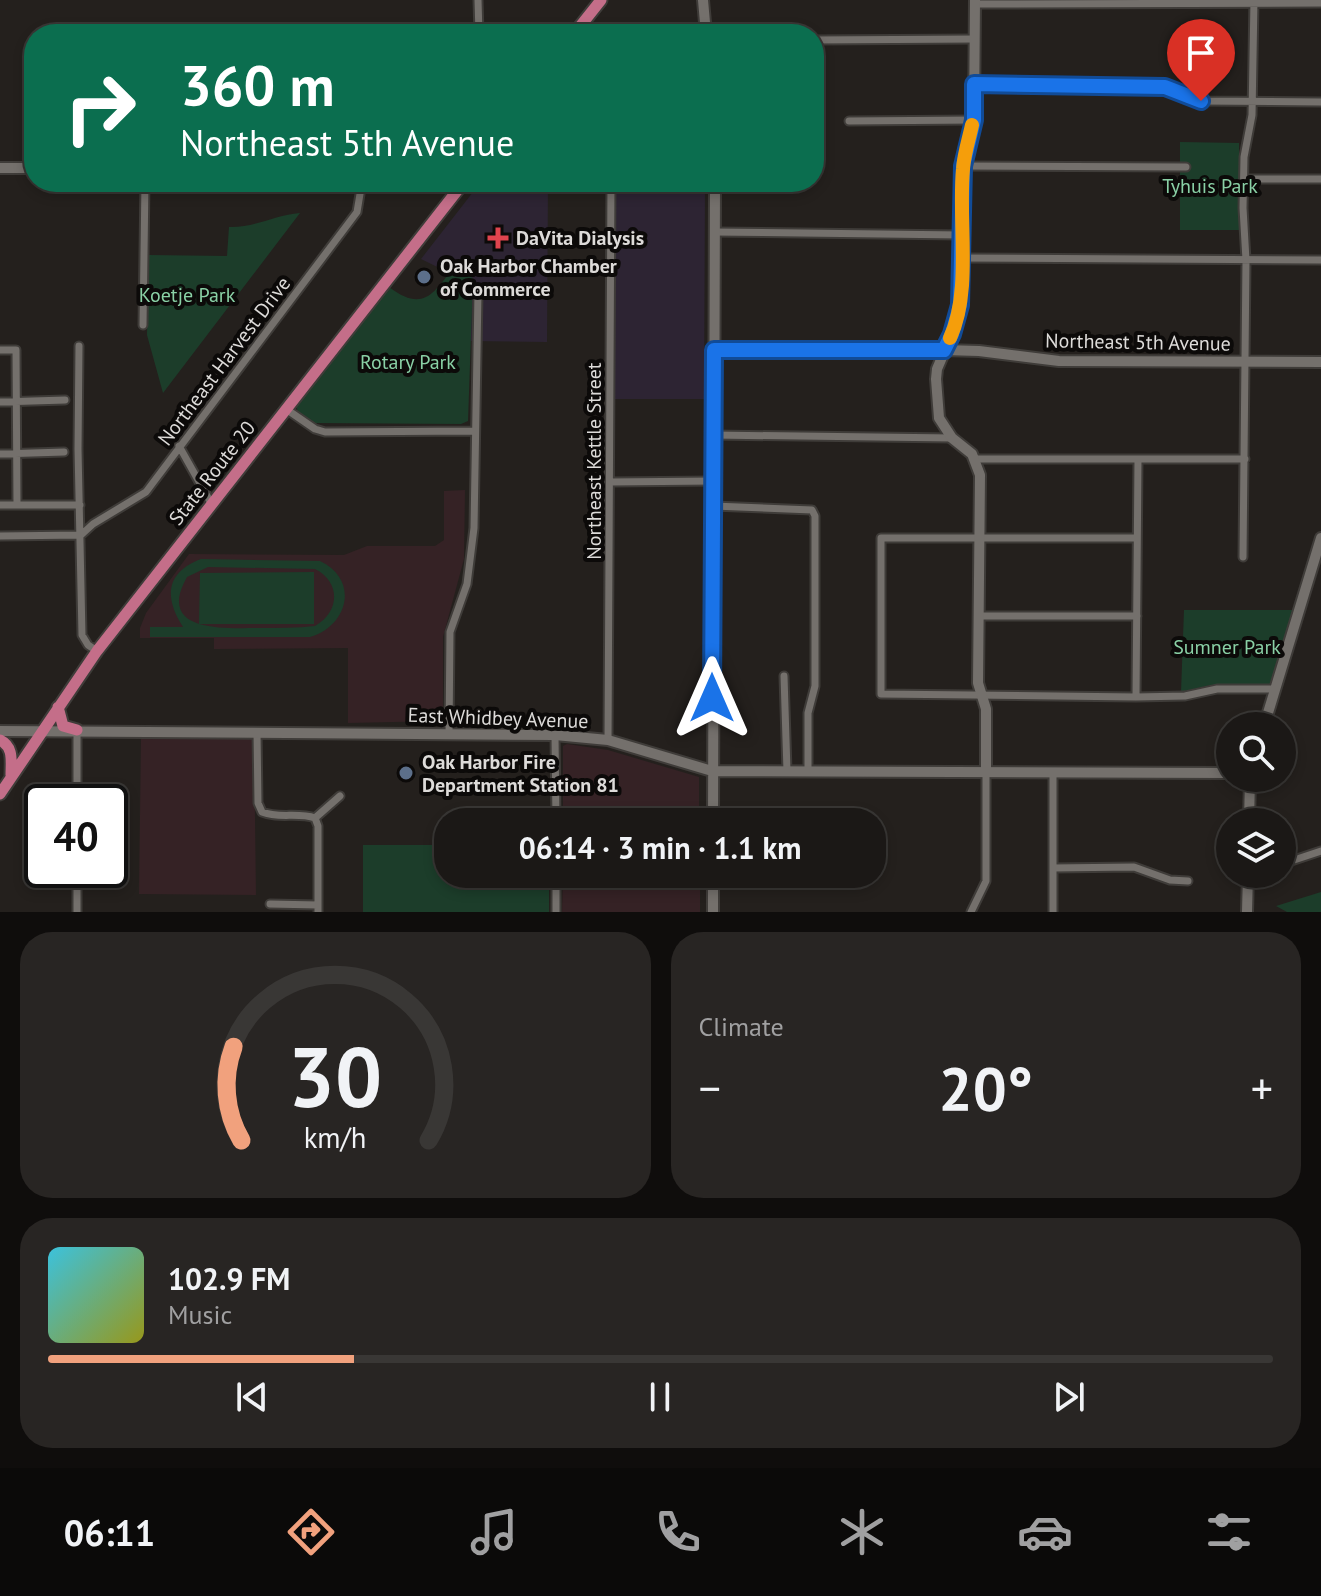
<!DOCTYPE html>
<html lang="en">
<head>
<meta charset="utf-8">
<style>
	:root { --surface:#1b1816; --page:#282523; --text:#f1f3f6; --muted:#a0a0a1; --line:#393735; --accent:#f1a17d }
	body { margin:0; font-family:"PT Sans",sans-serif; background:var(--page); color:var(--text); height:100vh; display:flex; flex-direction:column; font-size:30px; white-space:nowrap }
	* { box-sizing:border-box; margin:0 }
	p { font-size:26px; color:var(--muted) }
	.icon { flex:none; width:44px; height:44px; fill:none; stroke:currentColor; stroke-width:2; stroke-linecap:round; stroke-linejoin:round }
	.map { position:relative; height:912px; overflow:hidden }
	.details { display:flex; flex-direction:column; gap:20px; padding:20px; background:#0f0d0c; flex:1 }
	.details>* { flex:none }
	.top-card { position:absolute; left:24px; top:24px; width:800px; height:168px; border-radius:32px; box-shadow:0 4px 12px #0003,0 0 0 2px var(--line); background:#0b6e4f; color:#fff; overflow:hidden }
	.tools { position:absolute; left:1216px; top:712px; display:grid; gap:16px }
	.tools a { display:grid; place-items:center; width:80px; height:80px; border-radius:50%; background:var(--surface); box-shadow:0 4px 12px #0003,0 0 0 2px var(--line); font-size:40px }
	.speed { position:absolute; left:24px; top:784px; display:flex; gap:16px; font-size:40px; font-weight:700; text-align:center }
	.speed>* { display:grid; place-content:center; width:104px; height:104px; border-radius:50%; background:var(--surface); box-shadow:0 4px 12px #0003,0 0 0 2px var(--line); line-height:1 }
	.speed .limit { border:4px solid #111; border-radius:12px; background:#fff; color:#111 }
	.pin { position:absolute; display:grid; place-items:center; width:68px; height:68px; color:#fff; margin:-82px -34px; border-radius:50% 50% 50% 0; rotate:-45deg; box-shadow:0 0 8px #0007 }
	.pin .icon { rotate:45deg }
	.me { position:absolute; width:88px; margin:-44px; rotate:0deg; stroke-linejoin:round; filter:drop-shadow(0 0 6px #0008) }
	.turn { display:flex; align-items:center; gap:28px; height:168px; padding:0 24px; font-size:36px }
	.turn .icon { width:104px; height:104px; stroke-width:2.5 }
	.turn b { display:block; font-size:56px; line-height:68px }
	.big { font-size:60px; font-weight:700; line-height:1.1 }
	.details .widget { flex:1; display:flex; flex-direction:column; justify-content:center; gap:12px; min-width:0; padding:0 28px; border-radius:32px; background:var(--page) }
	.details .dial { align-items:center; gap:0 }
	.dial svg { height:208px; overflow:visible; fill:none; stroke:var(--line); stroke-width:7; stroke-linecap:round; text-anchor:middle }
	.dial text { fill:var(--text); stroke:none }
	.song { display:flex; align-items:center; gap:24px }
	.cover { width:96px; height:96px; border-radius:12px; background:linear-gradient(135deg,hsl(190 70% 55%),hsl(60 70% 35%)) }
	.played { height:8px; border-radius:4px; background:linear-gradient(90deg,var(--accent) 25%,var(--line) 25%) }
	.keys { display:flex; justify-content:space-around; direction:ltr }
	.heat { display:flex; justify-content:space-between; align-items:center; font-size:44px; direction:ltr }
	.details .tiles { flex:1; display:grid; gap:20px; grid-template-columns:1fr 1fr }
	.widget:last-child { grid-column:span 2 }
	.trip { position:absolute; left:434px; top:808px; width:452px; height:80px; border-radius:32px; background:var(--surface); box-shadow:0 4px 12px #0003,0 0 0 2px var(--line); font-weight:700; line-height:80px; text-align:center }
	.tab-bar { display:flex; height:128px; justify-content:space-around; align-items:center; background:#0b0a09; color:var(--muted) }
	.tab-bar .icon { width:56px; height:56px }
	.tab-bar .current { color:var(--accent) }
	.tab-bar b { font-size:36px; color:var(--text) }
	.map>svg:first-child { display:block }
</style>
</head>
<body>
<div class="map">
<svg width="1321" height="912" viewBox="0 0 1321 912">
	<rect width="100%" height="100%" fill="#24201d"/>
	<!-- commercial -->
	<path fill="#2d2433" d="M548 182 547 342 468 341V282L421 259 480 183Z
		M615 183 705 184 704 399H614Z"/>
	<!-- education -->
	<path fill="#352225" d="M465 490 464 559 443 637V718L440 721 348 723V648L214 649V638H140V628L146 613 189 554 344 555 367 546H435L444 540V491Z
		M141 738 254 739 256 895 139 894Z
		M567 744 608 750 699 777V822H563V746Z
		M563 874H700V912H562Z"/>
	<!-- green -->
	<path fill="#1c3d2a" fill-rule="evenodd" d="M1180 142 1239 143V230H1180Z
		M300 213 163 393 147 335 148 255 227 256 229 227C254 228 275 215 300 213Z
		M452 269 469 274 473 279 468 421 461 424 316 423 298 414 296 404 389 287C421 311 432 297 452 269Z
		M201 559 320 561C360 580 348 626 310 637H150V627H183C165 599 164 573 201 559ZM208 567 315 569C341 582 340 612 315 626 297 628 278 628 259 628 227 628 155 634 187 577Z
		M314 572V624H199L200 573Z
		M1184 610H1293L1271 684 1211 685 1181 692Z
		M363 845H441V865H448V874H549V912H363Z
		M1321 892V912H1287L1276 906Z"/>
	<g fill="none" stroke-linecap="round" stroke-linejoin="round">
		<defs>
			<path id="street" d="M478 0 479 34
				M975 4 1321 3
				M814 40 975 39
				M974 84 1165 87 1201 101 1321 102
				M849 121 974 120
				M963 166 1186 167
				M1245 179H1321
				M714 232 961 235
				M961 258 1321 260
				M143 325 145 182
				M79 346 78 449 82 635 88 645 97 651
				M0 350H16L17 505
				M0 402 65 400
				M286 409 315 429 325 432 474 431
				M714 435 952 438
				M179 446 211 503
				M0 454 64 452
				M976 459H1245
				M610 482 713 481
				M0 505H80
				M713 506 812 510 815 516V686L808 713V771
				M81 535 93 524 146 492 152 484 357 212 362 182
				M0 536 81 535
				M1137 538H881V694L1136 697 1185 696 1217 689H1275
				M1243 557 1246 260 1243 208 1244 157 1252 115 1254 0
				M979 616H1137
				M784 676 787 771
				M1136 697 1138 459
				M257 732 258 803 262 812C278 819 298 812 315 818
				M449 733 450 632 467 584 474 528 478 293
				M555 735 556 822
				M608 740 611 182
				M77 802V730
				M315 818 318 826V912
				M315 818 340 796
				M1282 864 1321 851
				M1053 868 1134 867 1170 880 1188 881
				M556 874V912
				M270 904 318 905
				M77 912V870
				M971 912 986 881V772
				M1053 912V773"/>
			<path id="secondary" d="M703 0 706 34
				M975 0 974 120 963 166 960 305 952 334 937 369 936 379 939 418 952 438 972 454 980 475 978 683 986 709V772
				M0 168H34
				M714 350H944L979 351 1059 361 1321 362
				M1264 726 1321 538
				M0 731 555 735 608 740 712 771 1230 773
				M713 822 715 182
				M1249 822 1250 778
				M713 874V912
				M1247 912 1248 874"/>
			<path id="primary" d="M574 34 601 0
				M58 707 63 726 77 730
				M0 740C14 747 11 761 11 775
				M0 794 97 651 464 182"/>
		</defs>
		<!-- street casing -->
		<use href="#street" stroke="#3f3c39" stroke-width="11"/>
		<!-- secondary casing -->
		<use href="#secondary" stroke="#3f3c39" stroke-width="14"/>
		<!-- primary casing -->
		<use href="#primary" stroke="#3f3c39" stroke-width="15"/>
		<!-- street -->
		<use href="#street" stroke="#74706c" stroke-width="7"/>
		<!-- secondary -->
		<use href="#secondary" stroke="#74706c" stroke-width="10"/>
		<!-- primary -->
		<use href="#primary" stroke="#c46e89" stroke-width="11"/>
	</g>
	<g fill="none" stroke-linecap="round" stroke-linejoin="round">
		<defs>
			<path id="route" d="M712 698 714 350H944L952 334 960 305 963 166 974 120V84L1165 87 1201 101"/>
		</defs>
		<!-- route casing -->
		<use href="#route" stroke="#114b97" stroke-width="20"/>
		<!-- route -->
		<use href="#route" stroke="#1a73e8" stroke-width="14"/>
		<!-- slow -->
		<path stroke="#f59e0b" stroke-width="14" d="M950 338C972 291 958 221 963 169 964 154 969 139 972 125"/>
	</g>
	<!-- markers -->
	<path fill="#e0444e" stroke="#0c0a09" stroke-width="3" d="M494 226h8v8h8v8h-8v8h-8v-8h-8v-8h8z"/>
	<g fill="#5c6f8a" stroke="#0c0a09" stroke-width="3">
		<circle cx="424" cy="277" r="8"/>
		<circle cx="406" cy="773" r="8"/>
	</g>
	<g text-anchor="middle" stroke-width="8" stroke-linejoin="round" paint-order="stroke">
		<!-- park labels -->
		<g font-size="20" fill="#8ad1a6" stroke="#0c0a09">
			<text x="1210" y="193">Tyhuis Park</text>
			<text x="187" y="302">Koetje Park</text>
			<text x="408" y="369">Rotary Park</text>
			<text x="1227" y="654">Sumner Park</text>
		</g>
		<!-- poi labels -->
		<g font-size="20" font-weight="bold" fill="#dddbd9" stroke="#0c0a09" text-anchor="start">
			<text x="516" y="245">DaVita Dialysis</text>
			<text x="440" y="273">Oak Harbor Chamber<tspan x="440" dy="23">of Commerce</tspan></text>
			<text x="422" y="769">Oak Harbor Fire<tspan x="422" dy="23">Department Station 81</tspan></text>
		</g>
		<!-- street labels -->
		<g font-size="20" fill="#dddbd9" stroke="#0c0a09">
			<text transform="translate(1138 342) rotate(1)" y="7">Northeast 5th Avenue</text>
			<text transform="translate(224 361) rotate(-53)" y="7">Northeast Harvest Drive</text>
			<text transform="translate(594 461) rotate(-90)" y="7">Northeast Kettle Street</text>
			<text transform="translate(212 473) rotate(-52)" y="7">State Route 20</text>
			<text transform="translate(498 718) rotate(2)" y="7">East Whidbey Avenue</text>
		</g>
	</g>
</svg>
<div class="tools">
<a><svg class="icon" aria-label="search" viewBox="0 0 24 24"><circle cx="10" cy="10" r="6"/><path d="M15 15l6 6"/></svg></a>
<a><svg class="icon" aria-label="layers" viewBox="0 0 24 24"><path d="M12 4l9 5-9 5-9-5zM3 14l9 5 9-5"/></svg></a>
</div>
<div class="speed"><div class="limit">40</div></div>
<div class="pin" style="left:1201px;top:101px;background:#d93025"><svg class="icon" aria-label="arrive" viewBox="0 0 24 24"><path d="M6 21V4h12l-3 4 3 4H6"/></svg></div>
<svg class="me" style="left:712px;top:698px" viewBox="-20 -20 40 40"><path d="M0-17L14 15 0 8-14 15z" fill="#1a73e8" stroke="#fff" stroke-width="4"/></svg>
<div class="trip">06:14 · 3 min · 1.1 km</div>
<div class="top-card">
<div class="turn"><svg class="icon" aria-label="right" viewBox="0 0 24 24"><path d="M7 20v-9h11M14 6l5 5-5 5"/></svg><div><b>360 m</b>Northeast 5th Avenue</div></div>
</div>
</div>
<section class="details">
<div class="tiles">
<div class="widget dial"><svg viewBox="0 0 100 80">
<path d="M14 69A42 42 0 1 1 86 69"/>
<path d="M14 69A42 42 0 0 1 11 33" stroke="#f1a17d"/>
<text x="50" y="56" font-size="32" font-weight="700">30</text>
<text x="50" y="72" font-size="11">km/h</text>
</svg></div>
<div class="widget"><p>Climate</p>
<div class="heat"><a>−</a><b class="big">20°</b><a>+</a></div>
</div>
<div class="widget">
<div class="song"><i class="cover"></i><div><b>102.9 FM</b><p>Music</p></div></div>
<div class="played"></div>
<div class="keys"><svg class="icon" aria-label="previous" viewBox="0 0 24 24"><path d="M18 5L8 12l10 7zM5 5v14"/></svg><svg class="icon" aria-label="pause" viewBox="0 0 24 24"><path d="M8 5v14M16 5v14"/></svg><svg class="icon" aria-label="next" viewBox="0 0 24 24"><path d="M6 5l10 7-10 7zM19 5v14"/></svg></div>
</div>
</div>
</section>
<nav class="tab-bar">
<b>06:11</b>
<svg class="icon current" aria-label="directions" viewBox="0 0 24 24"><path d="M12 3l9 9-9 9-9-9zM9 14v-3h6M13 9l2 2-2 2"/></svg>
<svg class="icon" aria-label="music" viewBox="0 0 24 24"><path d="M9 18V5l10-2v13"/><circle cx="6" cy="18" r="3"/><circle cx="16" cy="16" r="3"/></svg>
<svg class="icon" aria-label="phone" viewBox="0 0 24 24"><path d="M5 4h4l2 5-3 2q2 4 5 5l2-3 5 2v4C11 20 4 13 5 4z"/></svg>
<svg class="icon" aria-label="climate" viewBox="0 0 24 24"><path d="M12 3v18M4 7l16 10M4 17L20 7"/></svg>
<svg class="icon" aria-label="car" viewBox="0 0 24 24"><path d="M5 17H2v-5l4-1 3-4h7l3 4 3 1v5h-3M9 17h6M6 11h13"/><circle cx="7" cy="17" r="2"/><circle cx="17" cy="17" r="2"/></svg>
<svg class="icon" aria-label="filters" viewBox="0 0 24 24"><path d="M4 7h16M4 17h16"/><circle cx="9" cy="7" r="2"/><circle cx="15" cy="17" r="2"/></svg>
</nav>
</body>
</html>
